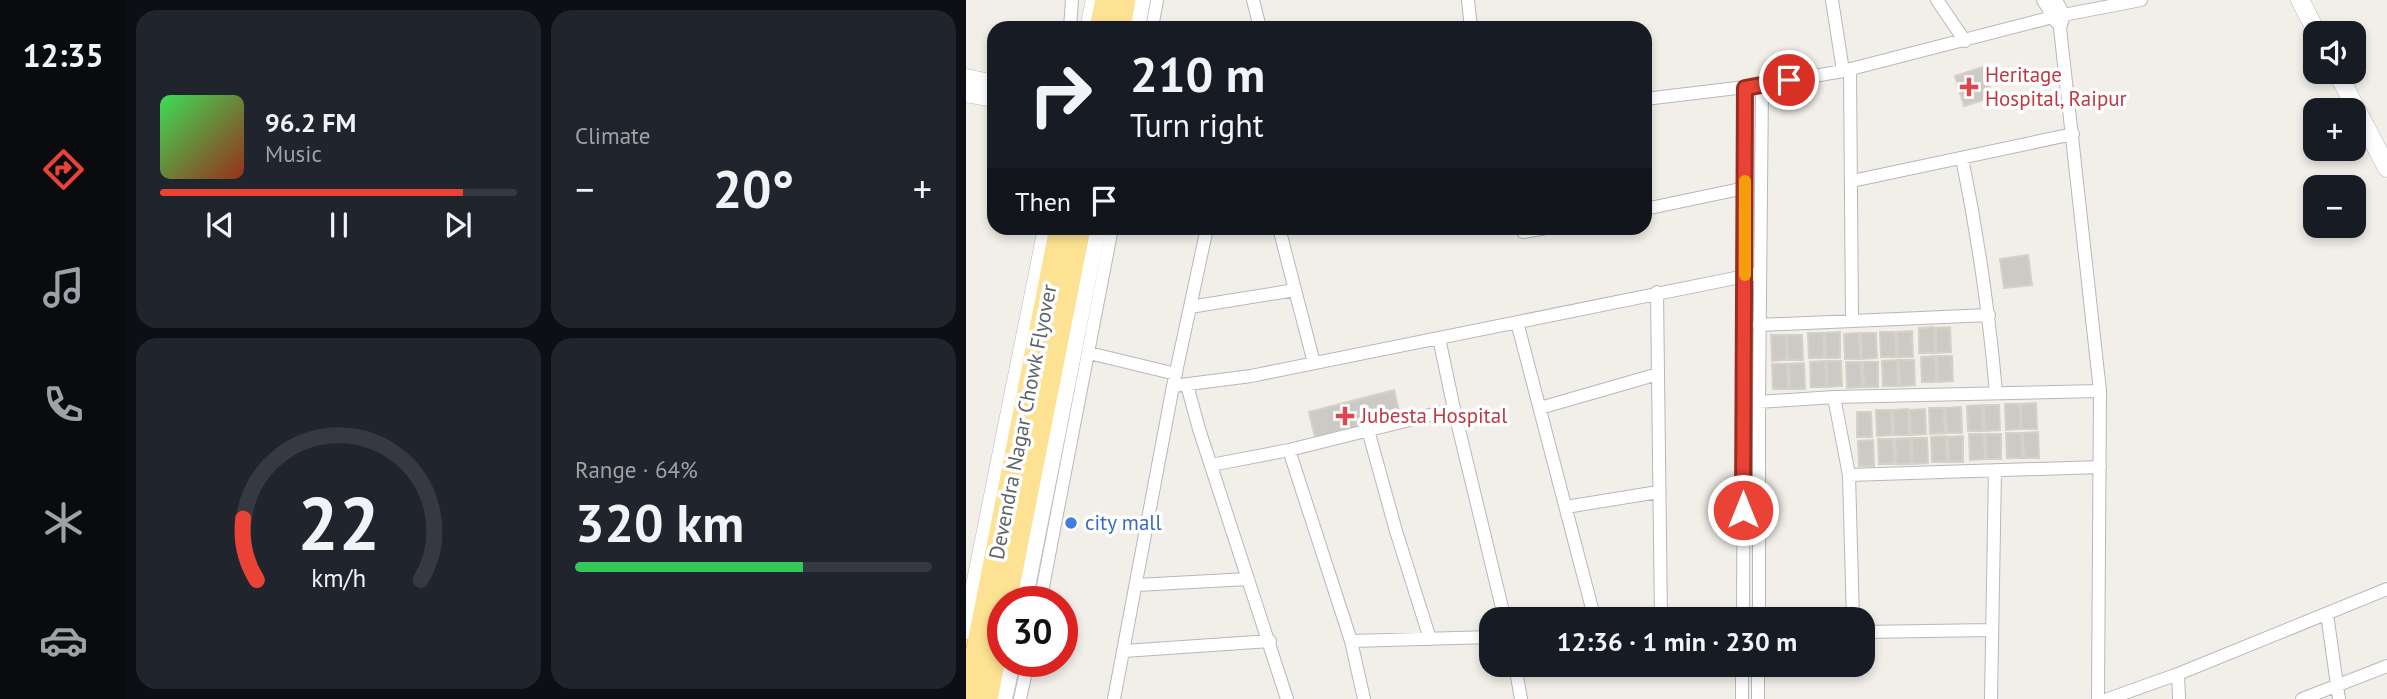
<!DOCTYPE html>
<html lang="en">
<head>
<meta charset="utf-8">
<style>
	:root { --surface:#171b24; --page:#20242c; --text:#f1f3f6; --muted:#9ea1a6; --line:#363941; --accent:#ea4335 }
	body { margin:0; font-family:"PT Sans",sans-serif; background:var(--page); color:var(--text); height:100vh; display:flex; flex-direction:column; font-size:26px; white-space:nowrap }
	* { box-sizing:border-box; margin:0 }
	p { font-size:23px; color:var(--muted) }
	.icon { flex:none; width:38px; height:38px; fill:none; stroke:currentColor; stroke-width:2; stroke-linecap:round; stroke-linejoin:round }
	.map { position:relative; flex:1; overflow:hidden }
	.drawer { display:flex; flex-direction:column; gap:10px; padding:10px; background:#0d0f14; width:840px }
	.drawer>* { flex:none }
	.hud { position:absolute; left:21px; top:21px; width:665px; height:214px; border-radius:21px; box-shadow:0 4px 10px #0003; background:#171b24; color:var(--text); overflow:hidden }
	.fabs { position:absolute; left:1337px; top:21px; display:grid; gap:14px }
	.fabs a { display:grid; place-items:center; width:63px; height:63px; border-radius:14px; background:var(--surface); box-shadow:0 4px 10px #0003; font-size:35px }
	.speed { position:absolute; left:21px; top:586px; display:flex; gap:14px; font-size:35px; font-weight:700; text-align:center }
	.speed>* { display:grid; place-content:center; width:91px; height:91px; border-radius:50%; background:var(--surface); box-shadow:0 4px 10px #0003; line-height:1 }
	.speed .limit { border:10px solid #d22; background:#fff; color:#111 }
	.pin { position:absolute; display:grid; place-items:center; width:60px; height:60px; color:#fff; margin:-30px; border:4px solid #fff; border-radius:50%; box-shadow:0 2px 7px #0007 }
	.me { position:absolute; width:77px; margin:-38px; rotate:0deg; stroke-linejoin:round; filter:drop-shadow(0 0 5px #0008) }
	.turn { display:flex; align-items:center; gap:24px; height:147px; padding:0 28px; font-size:32px }
	.turn .icon { width:91px; height:91px; stroke-width:2.5 }
	.turn b { display:block; font-size:49px; line-height:60px }
	.then { display:flex; align-items:center; height:66px; padding:0 28px; background:#0003; gap:14px; font-size:26px }
	.big { font-size:52px; font-weight:600; line-height:1.1 }
	.drawer .tile { flex:1; display:flex; flex-direction:column; justify-content:center; gap:10px; min-width:0; padding:0 24px; border-radius:21px; background:var(--page) }
	.drawer .dial { align-items:center; gap:0 }
	.dial svg { height:182px; overflow:visible; fill:none; stroke:var(--line); stroke-width:7; stroke-linecap:round; text-anchor:middle }
	.dial text { fill:var(--text); stroke:none }
	.song { display:flex; align-items:center; gap:21px }
	.cover { width:84px; height:84px; border-radius:10px; background:linear-gradient(135deg,hsl(130 70% 55%),hsl(10 70% 35%)) }
	.played { height:7px; border-radius:4px; background:linear-gradient(90deg,var(--accent) 85%,var(--line) 85%) }
	.keys { display:flex; justify-content:space-around; direction:ltr }
	.heat { display:flex; justify-content:space-between; align-items:center; font-size:38px; direction:ltr }
	.charge { height:10px; border-radius:5px; background:linear-gradient(90deg,#34c759 64%,var(--line) 0) }
	.drawer .tiles { flex:1; display:grid; gap:10px; grid-template-columns:repeat(2,1fr) }
	.trip { position:absolute; left:513px; top:607px; width:396px; height:70px; border-radius:21px; background:var(--surface); box-shadow:0 4px 10px #0003; font-weight:600; line-height:70px; text-align:center }
	main { display:flex; flex:1; min-height:0 }
	.tabs { display:flex; flex-direction:column; width:126px; justify-content:space-around; align-items:center; background:#090b0e; color:var(--muted) }
	.tabs .icon { width:49px; height:49px }
	.tabs .current { color:var(--accent) }
	.tabs b { font-size:32px; color:var(--text) }
	.map>svg:first-child { display:block }
</style>
</head>
<body>
<main>
<nav class="tabs">
<b>12:35</b>
<svg class="icon current" aria-label="directions" viewBox="0 0 24 24"><path d="M12 3l9 9-9 9-9-9zM9 14v-3h6M13 9l2 2-2 2"/></svg>
<svg class="icon" aria-label="music" viewBox="0 0 24 24"><path d="M9 18V5l10-2v13"/><circle cx="6" cy="18" r="3"/><circle cx="16" cy="16" r="3"/></svg>
<svg class="icon" aria-label="phone" viewBox="0 0 24 24"><path d="M5 4h4l2 5-3 2q2 4 5 5l2-3 5 2v4C11 20 4 13 5 4z"/></svg>
<svg class="icon" aria-label="climate" viewBox="0 0 24 24"><path d="M12 3v18M4 7l16 10M4 17L20 7"/></svg>
<svg class="icon" aria-label="car" viewBox="0 0 24 24"><path d="M5 17H2v-5l4-1 3-4h7l3 4 3 1v5h-3M9 17h6M6 11h13"/><circle cx="7" cy="17" r="2"/><circle cx="17" cy="17" r="2"/></svg>
</nav>
<section class="drawer">
<div class="tiles">
<div class="tile">
<div class="song"><i class="cover"></i><div><b>96.2 FM</b><p>Music</p></div></div>
<div class="played"></div>
<div class="keys"><svg class="icon" aria-label="previous" viewBox="0 0 24 24"><path d="M18 5L8 12l10 7zM5 5v14"/></svg><svg class="icon" aria-label="pause" viewBox="0 0 24 24"><path d="M8 5v14M16 5v14"/></svg><svg class="icon" aria-label="next" viewBox="0 0 24 24"><path d="M6 5l10 7-10 7zM19 5v14"/></svg></div>
</div>
<div class="tile"><p>Climate</p>
<div class="heat"><a>−</a><b class="big">20°</b><a>+</a></div>
</div>
<div class="tile dial"><svg viewBox="0 0 100 80">
<path d="M14 69A42 42 0 1 1 86 69"/>
<path d="M14 69A42 42 0 0 1 8 42" stroke="#ea4335"/>
<text x="50" y="56" font-size="32" font-weight="700">22</text>
<text x="50" y="72" font-size="11">km/h</text>
</svg></div>
<div class="tile"><p>Range · 64%</p><b class="big">320 km</b><div class="charge"></div></div>
</div>
</section>
<div class="map">
<svg width="1421" height="699" viewBox="0 0 1421 699">
	<rect width="100%" height="100%" fill="#f1efe8"/>
	<!-- building -->
	<path fill="#cccac5" stroke="#d6d1c6" stroke-width="2" d="M1017 67 1027 97 998 106 989 76Z
		M1062 255 1066 285 1038 288 1034 259Z
		M968 327 969 353H953V328Z
		M984 327 985 352 970 353V328Z
		M946 331 947 357H932L931 332Z
		M874 332V358H860L859 333Z
		M914 332H929L930 357H915Z
		M842 333H857L858 358H843Z
		M893 333 894 359H879L878 334Z
		M895 333H910L911 358 896 359Z
		M805 335H820V360L806 361Z
		M821 335H836L837 360H822Z
		M969 356 970 382H956L955 357Z
		M971 356H986L987 381 972 382Z
		M931 360 932 386H917L916 361Z
		M933 360H948L949 385 934 386Z
		M859 361 860 387H845L844 362Z
		M861 361H875L876 386 861 387Z
		M880 362H895L896 387 881 388Z
		M897 362H912V387H898Z
		M838 363 839 389H824L823 364Z
		M806 364H821L822 389H807Z
		M428 390 434 415 349 437 343 412Z
		M1070 403 1071 429H1056L1055 404Z
		M1039 404H1054V429L1040 430Z
		M1016 405 1017 431H1002L1001 406Z
		M1018 405H1033L1034 430 1019 431Z
		M995 407 996 433H981L980 408Z
		M963 408H978L979 433 964 434Z
		M942 409 943 435H928L927 410Z
		M959 409 960 434 945 435 944 410Z
		M910 410H925L926 435 911 436Z
		M891 412H905L906 437H891Z
		M1072 432 1073 458H1058L1057 433Z
		M1040 433H1055L1056 458H1041Z
		M1003 434H1018L1019 459 1004 460Z
		M1020 434H1035V459H1020Z
		M980 436 981 462H966L965 437Z
		M997 436V462H983L982 437Z
		M944 438 945 464H930L929 439Z
		M946 438H961L962 463 947 464Z
		M912 439H927L928 464H913Z
		M907 440 908 466H893L892 441Z"/>
	<g fill="none" stroke-linecap="round" stroke-linejoin="round">
		<defs>
			<path id="street" d="M287 0 294 28
				M502 0 505 28
				M866 0 877 71
				M971 0 999 41
				M1077 0 1090 22
				M1090 0 1098 15 1094 28 1134 391 1132 699
				M104 28 106 0
				M186 28 191 0
				M884 69 886 319
				M679 99 796 85 877 71 1087 17 1175 0
				M996 158C1012 236 1023 313 1030 392
				M886 181 1107 134
				M679 209 779 188
				M313 228 348 363
				M557 232 580 228
				M691 292 695 620
				M224 307 329 290
				M551 322 629 620
				M793 325 1023 315
				M473 338 488 409 539 620
				M123 353 210 374
				M221 385 233 429 321 699
				M207 386 285 376 794 273
				M868 397 883 475
				M793 402 868 397 1134 391
				M574 408 692 374
				M402 430 430 531 464 639
				M323 450 385 641 398 699
				M245 465 323 450 488 409
				M600 507 692 492
				M171 585 282 579
				M74 602 146 228
				M1361 614 1373 699
				M777 620 779 88
				M793 620V402L796 85
				M887 620 883 475 1134 467
				M896 632 1025 630
				M385 641 525 637
				M158 651 304 641
				M549 665 555 699
				M1212 674 1213 699
				M54 699 62 662
				M148 699 207 386 241 228
				M776 699V665
				M792 699V665
				M1025 699 1029 470
				M1142 699 1212 674 1421 589
				M1336 699 1421 666"/>
			<path id="secondary" d="M1334 0 1351 33
				M123 28 129 0
				M170 28 175 0
				M1371 72 1421 168
				M0 78 28 84
				M0 93 28 98
				M57 602 131 228
				M0 630 81 228
				M37 699 45 662"/>
			<path id="highway" d="M135 28 141 0
				M153 28 158 0
				M39 602 113 228
				M2 699 95 228
				M20 699 37 613"/>
		</defs>
		<!-- street casing -->
		<use href="#street" stroke="#b5b8bc" stroke-width="14"/>
		<!-- secondary casing -->
		<use href="#secondary" stroke="#b6babf" stroke-width="19"/>
		<!-- highway casing -->
		<use href="#highway" stroke="#f9ab00" stroke-width="24"/>
		<!-- street -->
		<use href="#street" stroke="#fff" stroke-width="12"/>
		<!-- secondary -->
		<use href="#secondary" stroke="#fff" stroke-width="18"/>
		<!-- highway -->
		<use href="#highway" stroke="#fde293" stroke-width="23"/>
	</g>
	<g fill="none" stroke-linecap="round" stroke-linejoin="round">
		<defs>
			<path id="route" d="M777 510 779 88 823 80"/>
		</defs>
		<!-- route casing -->
		<use href="#route" stroke="#982c22" stroke-width="18"/>
		<!-- route -->
		<use href="#route" stroke="#ea4335" stroke-width="12"/>
		<!-- slow -->
		<path stroke="#f59e0b" stroke-width="12" d="M779 275V181"/>
	</g>
	<!-- markers -->
	<g fill="#e0444e" stroke="#fff" stroke-width="2.5">
		<path d="M999.5 76.5h7v7h7v7h-7v7h-7v-7h-7v-7h7z"/>
		<path d="M375.5 405.5h7v7h7v7h-7v7h-7v-7h-7v-7h7z"/>
	</g>
	<circle fill="#3f7fe0" stroke="#fff" stroke-width="2.5" cx="105" cy="523" r="7"/>
	<g text-anchor="middle" stroke-width="7" stroke-linejoin="round" paint-order="stroke">
		<!-- health labels -->
		<g font-size="21" fill="#be3a42" stroke="#fff" text-anchor="start">
			<text x="1019" y="82">Heritage<tspan x="1019" dy="24">Hospital, Raipur</tspan></text>
			<text x="395" y="423">Jubesta Hospital</text>
		</g>
		<!-- street labels -->
		<g font-size="21" fill="#5f6368" stroke="#fff">
			<text transform="translate(57 422) rotate(-79)" y="7">Devendra Nagar Chowk Flyover</text>
		</g>
		<!-- shop labels -->
		<g font-size="21" fill="#366cbe" stroke="#fff" text-anchor="start">
			<text x="119" y="530">city mall</text>
		</g>
	</g>
</svg>
<div class="fabs">
<a><svg class="icon" aria-label="sound" viewBox="0 0 24 24"><path d="M4 9h4l5-4v14l-5-4H4zM17 9q2 3 0 6"/></svg></a>
<a>+</a>
<a>−</a>
</div>
<div class="speed"><div class="limit">30</div></div>
<div class="pin" style="left:823px;top:80px;background:#d93025"><svg class="icon" aria-label="arrive" viewBox="0 0 24 24"><path d="M6 21V4h12l-3 4 3 4H6"/></svg></div>
<svg class="me" style="left:777px;top:510px" viewBox="-20 -20 40 40"><circle r="17" fill="#ea4335" stroke="#fff" stroke-width="3"/><path d="M0-11L8 9 0 5-8 9z" fill="#fff"/></svg>
<div class="trip">12:36 · 1 min · 230 m</div>
<div class="hud">
<div class="turn"><svg class="icon" aria-label="right" viewBox="0 0 24 24"><path d="M7 20v-9h11M14 6l5 5-5 5"/></svg><div><b>210 m</b>Turn right</div></div>
<div class="then">Then<svg class="icon" aria-label="arrive" viewBox="0 0 24 24"><path d="M6 21V4h12l-3 4 3 4H6"/></svg></div>
</div>
</div>
</main>
</body>
</html>
